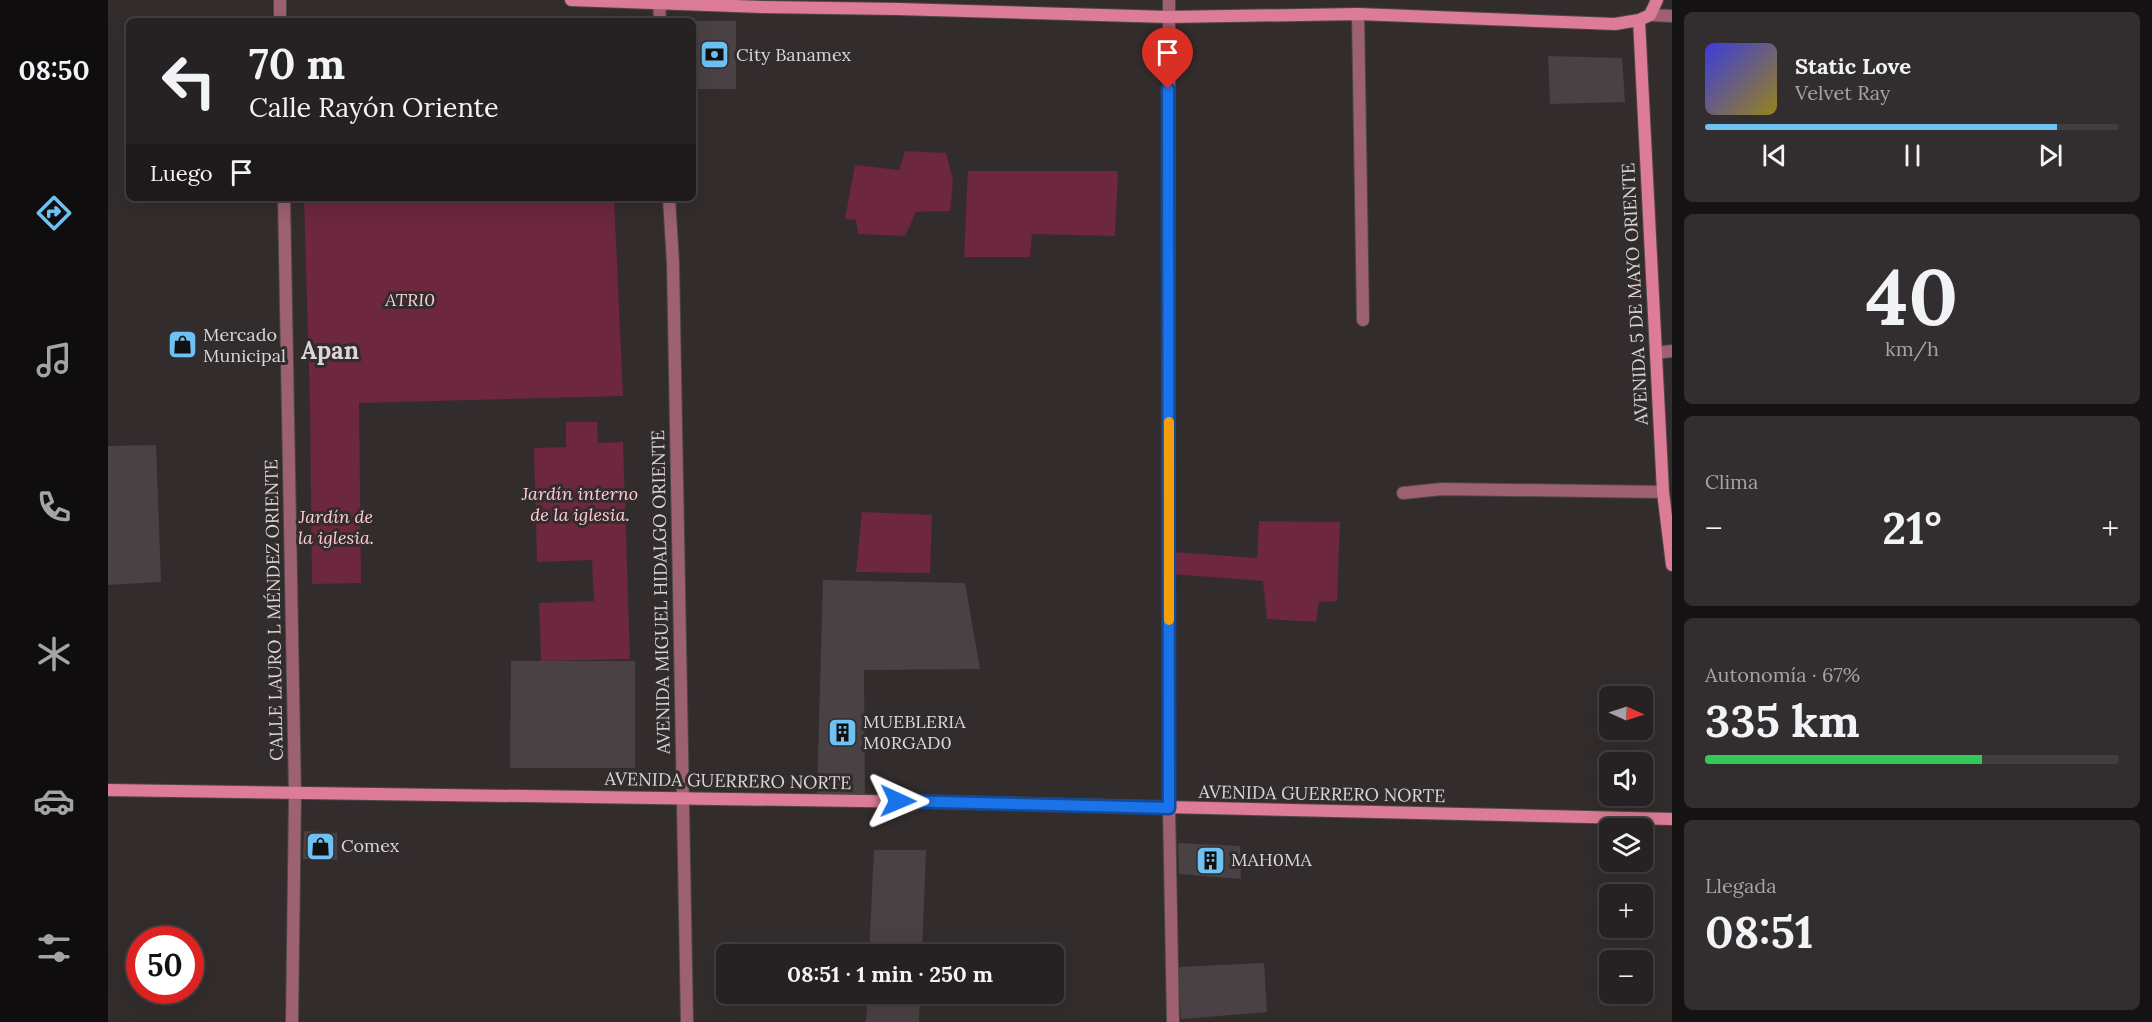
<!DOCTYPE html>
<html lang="es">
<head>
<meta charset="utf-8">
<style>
	:root { --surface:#262122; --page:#322e2f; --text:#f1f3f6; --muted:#a4a3a5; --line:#423e40; --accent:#6dc2f3 }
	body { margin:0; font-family:Lora,serif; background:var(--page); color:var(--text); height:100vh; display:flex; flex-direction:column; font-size:22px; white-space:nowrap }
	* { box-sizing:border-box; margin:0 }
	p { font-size:20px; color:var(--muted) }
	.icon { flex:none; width:33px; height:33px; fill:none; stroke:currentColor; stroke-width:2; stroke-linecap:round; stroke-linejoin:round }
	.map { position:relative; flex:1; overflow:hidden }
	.details { display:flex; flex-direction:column; gap:12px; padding:12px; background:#151213; width:480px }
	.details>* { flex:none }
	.banner { position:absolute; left:18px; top:18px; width:570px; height:183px; border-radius:9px; box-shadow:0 6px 24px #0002,0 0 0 2px var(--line); background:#262122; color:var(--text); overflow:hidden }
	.needle { width:39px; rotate:93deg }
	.tools { position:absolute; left:1491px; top:686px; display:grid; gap:12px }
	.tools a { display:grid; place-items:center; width:54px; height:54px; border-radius:9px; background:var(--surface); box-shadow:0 6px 24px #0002,0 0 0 2px var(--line); font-size:30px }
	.speed { position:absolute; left:18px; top:926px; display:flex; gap:12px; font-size:30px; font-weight:700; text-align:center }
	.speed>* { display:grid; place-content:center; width:78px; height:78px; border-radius:50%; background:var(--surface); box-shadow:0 6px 24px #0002,0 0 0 2px var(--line); line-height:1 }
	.speed .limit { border:9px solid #d22; background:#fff; color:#111 }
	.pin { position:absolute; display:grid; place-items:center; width:51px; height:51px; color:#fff; margin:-62px -26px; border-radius:50% 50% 50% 0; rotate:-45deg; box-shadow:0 0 6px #0007 }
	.pin .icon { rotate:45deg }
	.me { position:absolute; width:66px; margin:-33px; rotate:91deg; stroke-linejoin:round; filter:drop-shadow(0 0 4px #0008) }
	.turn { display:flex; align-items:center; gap:21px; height:126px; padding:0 24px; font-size:27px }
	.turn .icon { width:78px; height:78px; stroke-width:2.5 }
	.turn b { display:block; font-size:42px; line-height:51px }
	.then { display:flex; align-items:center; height:57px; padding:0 24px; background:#0003; gap:12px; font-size:22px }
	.big { font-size:45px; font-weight:700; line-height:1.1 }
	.details .card { flex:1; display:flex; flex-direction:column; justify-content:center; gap:9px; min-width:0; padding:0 21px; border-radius:9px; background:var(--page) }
	.details .dial { align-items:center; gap:0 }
	.dial b { font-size:78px; line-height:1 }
	.song { display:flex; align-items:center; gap:18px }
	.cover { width:72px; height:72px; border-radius:9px; background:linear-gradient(135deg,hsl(240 70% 55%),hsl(50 70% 35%)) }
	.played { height:6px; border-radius:3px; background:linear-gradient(90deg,var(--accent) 85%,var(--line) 85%) }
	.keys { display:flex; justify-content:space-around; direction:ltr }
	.heat { display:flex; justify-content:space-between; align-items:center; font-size:33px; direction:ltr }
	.charge { height:9px; border-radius:4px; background:linear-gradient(90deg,#34c759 67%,var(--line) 0) }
	.trip { position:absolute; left:608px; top:944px; width:348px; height:60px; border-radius:9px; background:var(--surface); box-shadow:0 6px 24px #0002,0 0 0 2px var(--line); font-weight:700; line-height:60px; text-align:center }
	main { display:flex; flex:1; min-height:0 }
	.menu { display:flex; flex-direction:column; width:108px; justify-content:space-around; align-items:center; background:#0f0d0e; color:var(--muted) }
	.menu .icon { width:42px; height:42px }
	.menu .current { color:var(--accent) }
	.menu b { font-size:27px; color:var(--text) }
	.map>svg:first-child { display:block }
</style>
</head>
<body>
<main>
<nav class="menu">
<b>08:50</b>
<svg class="icon current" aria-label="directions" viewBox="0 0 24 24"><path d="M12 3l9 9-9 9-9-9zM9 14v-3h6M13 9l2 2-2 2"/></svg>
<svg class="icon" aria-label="music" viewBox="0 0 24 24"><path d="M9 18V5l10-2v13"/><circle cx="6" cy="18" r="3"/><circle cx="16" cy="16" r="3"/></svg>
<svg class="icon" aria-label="phone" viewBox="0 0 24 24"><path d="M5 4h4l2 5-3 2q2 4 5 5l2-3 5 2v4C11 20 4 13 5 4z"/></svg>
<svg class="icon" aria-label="climate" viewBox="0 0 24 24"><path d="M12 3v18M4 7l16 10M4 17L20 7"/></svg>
<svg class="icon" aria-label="car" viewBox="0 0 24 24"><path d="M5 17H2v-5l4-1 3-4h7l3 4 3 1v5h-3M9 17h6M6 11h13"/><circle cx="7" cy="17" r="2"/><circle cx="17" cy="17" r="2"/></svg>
<svg class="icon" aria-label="filters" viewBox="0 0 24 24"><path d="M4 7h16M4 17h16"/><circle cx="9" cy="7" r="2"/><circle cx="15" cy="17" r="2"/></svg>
</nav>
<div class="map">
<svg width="1564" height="1022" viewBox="0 0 1564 1022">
	<rect width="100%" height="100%" fill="#332c2d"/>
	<!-- green -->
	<path fill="#6d273e" d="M797 151 838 153 845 180 842 211 808 212 797 236 750 234 748 220 737 219 747 165 791 170Z
		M860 171H1010L1007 236 924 234 922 257H856Z
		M196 198H506L515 396 251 403 253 583 204 584 202 404Z
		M458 422H489L490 443 515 442 522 659 433 661 431 603 486 601 484 560 429 562 426 448 458 447Z
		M754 512 824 515 822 573 748 572Z
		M1151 521 1232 522 1229 601 1211 602 1208 622 1159 619 1155 581 1063 574 1065 552 1149 558Z"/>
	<!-- building -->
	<path fill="#494143" d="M585 21H628V89H585Z
		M1440 56 1514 58 1517 102 1442 104Z
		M48 445 53 582 0 585V446Z
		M715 580 857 583 872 669 756 670 757 797 709 794Z
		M403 661H527V768H402Z
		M196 831 229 833V860L195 859Z
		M1070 843 1132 846 1133 879 1071 874Z
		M766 850H818L814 954H761Z
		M1156 963 1159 1012 1073 1019 1070 967Z
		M760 993H812L811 1022H758Z"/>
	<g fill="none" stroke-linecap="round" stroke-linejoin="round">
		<defs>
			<path id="minor" d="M551 0 552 21
				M1061 0V808L1065 1022
				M1250 14 1255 320
				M1542 15 1564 16
				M561 198 565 263 579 1022
				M1548 353 1564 351
				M1295 493 1334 489 1555 492"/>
			<path id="tertiary" d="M172 0V21
				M176 198 187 795 184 1022"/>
			<path id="secondary" d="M463 0 654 7 790 9 1060 17 1250 14 1507 24 1531 20 1542 15 1549 0
				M1531 20 1555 492 1564 565
				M0 790 886 803 1564 819"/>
		</defs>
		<!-- minor casing -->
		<use href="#minor" stroke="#4e4748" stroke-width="14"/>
		<!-- tertiary casing -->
		<use href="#tertiary" stroke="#4e4748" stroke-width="14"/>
		<!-- secondary casing -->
		<use href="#secondary" stroke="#4e4748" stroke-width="14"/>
		<!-- minor -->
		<use href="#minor" stroke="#9d6171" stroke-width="12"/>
		<!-- tertiary -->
		<use href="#tertiary" stroke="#9d6171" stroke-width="12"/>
		<!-- secondary -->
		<use href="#secondary" stroke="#dc7c96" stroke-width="12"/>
	</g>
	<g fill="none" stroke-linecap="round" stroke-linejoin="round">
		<defs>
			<path id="route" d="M790 801 1061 808 1060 89"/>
		</defs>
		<!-- route casing -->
		<use href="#route" stroke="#114b97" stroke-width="15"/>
		<!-- route -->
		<use href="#route" stroke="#1a73e8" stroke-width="10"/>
		<!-- slow -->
		<path stroke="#f59e0b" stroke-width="10" d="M1061 422V620"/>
	</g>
	<!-- icons -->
	<defs>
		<symbol id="bank-square" viewBox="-11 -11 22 22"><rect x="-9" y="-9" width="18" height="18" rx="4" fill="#6dc2f3" stroke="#332c2d"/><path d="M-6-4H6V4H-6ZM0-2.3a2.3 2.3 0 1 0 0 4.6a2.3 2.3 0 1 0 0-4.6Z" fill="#111"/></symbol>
		<symbol id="shop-square" viewBox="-11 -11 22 22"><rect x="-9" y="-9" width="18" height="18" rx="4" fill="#6dc2f3" stroke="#332c2d"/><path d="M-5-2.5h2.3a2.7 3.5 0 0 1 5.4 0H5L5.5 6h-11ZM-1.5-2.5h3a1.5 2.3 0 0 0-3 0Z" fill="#111"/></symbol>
		<symbol id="building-square" viewBox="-11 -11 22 22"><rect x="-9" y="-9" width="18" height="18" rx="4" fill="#6dc2f3" stroke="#332c2d"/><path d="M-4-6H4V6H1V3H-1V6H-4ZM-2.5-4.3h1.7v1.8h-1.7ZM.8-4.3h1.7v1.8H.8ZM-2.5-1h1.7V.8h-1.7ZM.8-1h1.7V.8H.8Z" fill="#111"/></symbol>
	</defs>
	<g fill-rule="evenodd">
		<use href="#bank-square" x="590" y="38" width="33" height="33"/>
		<use href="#shop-square" x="58" y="328" width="33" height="33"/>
		<use href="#building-square" x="718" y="716" width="33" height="33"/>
		<use href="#shop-square" x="196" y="830" width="33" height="33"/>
		<use href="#building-square" x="1086" y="844" width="33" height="33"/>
	</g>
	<g text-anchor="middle" stroke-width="6" stroke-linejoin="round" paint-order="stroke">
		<!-- poi labels -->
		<g font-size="18" fill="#dbd6d7" stroke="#332c2d" text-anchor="start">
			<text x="628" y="61">City Banamex</text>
			<text x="95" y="341">Mercado<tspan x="95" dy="21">Municipal</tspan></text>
			<text x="755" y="728">MUEBLERIA<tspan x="755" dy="21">M0RGAD0</tspan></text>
			<text x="233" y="852">Comex</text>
			<text x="1123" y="866">MAH0MA</text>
		</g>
		<!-- street labels -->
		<g font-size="18" fill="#dbd6d7" stroke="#332c2d">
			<text transform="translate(1527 294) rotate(-93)" y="6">AVENIDA 5 DE MAYO ORIENTE</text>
			<text transform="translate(553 592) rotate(-91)" y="6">AVENIDA MIGUEL HIDALGO ORIENTE</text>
			<text transform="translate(166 610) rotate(-91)" y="6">CALLE LAURO L MÉNDEZ ORIENTE</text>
			<text transform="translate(620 781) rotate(1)" y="6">AVENIDA GUERRERO NORTE</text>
			<text transform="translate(1214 794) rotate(1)" y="6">AVENIDA GUERRERO NORTE</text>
		</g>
		<!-- park labels -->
		<g font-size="18" font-style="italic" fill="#fecbd6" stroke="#332c2d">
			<text x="302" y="306">ATRI0</text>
			<text x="472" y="500">Jardín interno<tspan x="472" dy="21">de la iglesia.</tspan></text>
			<text x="228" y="523">Jardín de<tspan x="228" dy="21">la iglesia.</tspan></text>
		</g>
		<!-- district labels -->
		<g font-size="24" font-weight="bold" fill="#dbd6d7" stroke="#332c2d">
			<text x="222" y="359">Apan</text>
		</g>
	</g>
</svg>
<div class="tools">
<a><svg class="needle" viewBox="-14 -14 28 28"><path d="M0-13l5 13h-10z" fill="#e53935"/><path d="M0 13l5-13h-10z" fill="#a4a3a5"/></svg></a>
<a><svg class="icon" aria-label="sound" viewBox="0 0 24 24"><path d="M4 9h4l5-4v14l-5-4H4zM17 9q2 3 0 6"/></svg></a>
<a><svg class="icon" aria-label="layers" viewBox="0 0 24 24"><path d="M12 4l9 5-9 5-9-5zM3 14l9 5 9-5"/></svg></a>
<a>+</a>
<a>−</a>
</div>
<div class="speed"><div class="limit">50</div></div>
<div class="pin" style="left:1060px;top:89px;background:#d93025"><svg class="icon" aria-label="arrive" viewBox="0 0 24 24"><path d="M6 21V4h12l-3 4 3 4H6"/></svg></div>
<svg class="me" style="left:790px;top:801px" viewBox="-20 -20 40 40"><path d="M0-17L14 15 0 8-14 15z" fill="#1a73e8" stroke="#fff" stroke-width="4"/></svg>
<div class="trip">08:51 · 1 min · 250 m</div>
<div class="banner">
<div class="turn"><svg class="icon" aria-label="left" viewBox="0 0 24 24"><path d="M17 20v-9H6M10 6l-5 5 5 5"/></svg><div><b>70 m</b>Calle Rayón Oriente</div></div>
<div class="then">Luego<svg class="icon" aria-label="arrive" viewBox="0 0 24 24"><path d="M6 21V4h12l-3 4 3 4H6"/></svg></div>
</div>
</div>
<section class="details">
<div class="card">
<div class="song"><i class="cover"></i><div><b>Static Love</b><p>Velvet Ray</p></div></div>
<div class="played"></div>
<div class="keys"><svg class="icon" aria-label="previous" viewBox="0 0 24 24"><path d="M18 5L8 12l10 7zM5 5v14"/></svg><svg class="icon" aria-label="pause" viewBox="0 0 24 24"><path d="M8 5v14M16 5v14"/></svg><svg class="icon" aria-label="next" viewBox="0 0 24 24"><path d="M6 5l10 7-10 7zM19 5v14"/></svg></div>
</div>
<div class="card dial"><b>40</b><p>km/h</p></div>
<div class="card"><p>Clima</p>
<div class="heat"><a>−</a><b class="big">21°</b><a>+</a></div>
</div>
<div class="card"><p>Autonomía · 67%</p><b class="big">335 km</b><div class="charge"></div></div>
<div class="card"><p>Llegada</p><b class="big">08:51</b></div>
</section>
</main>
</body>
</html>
